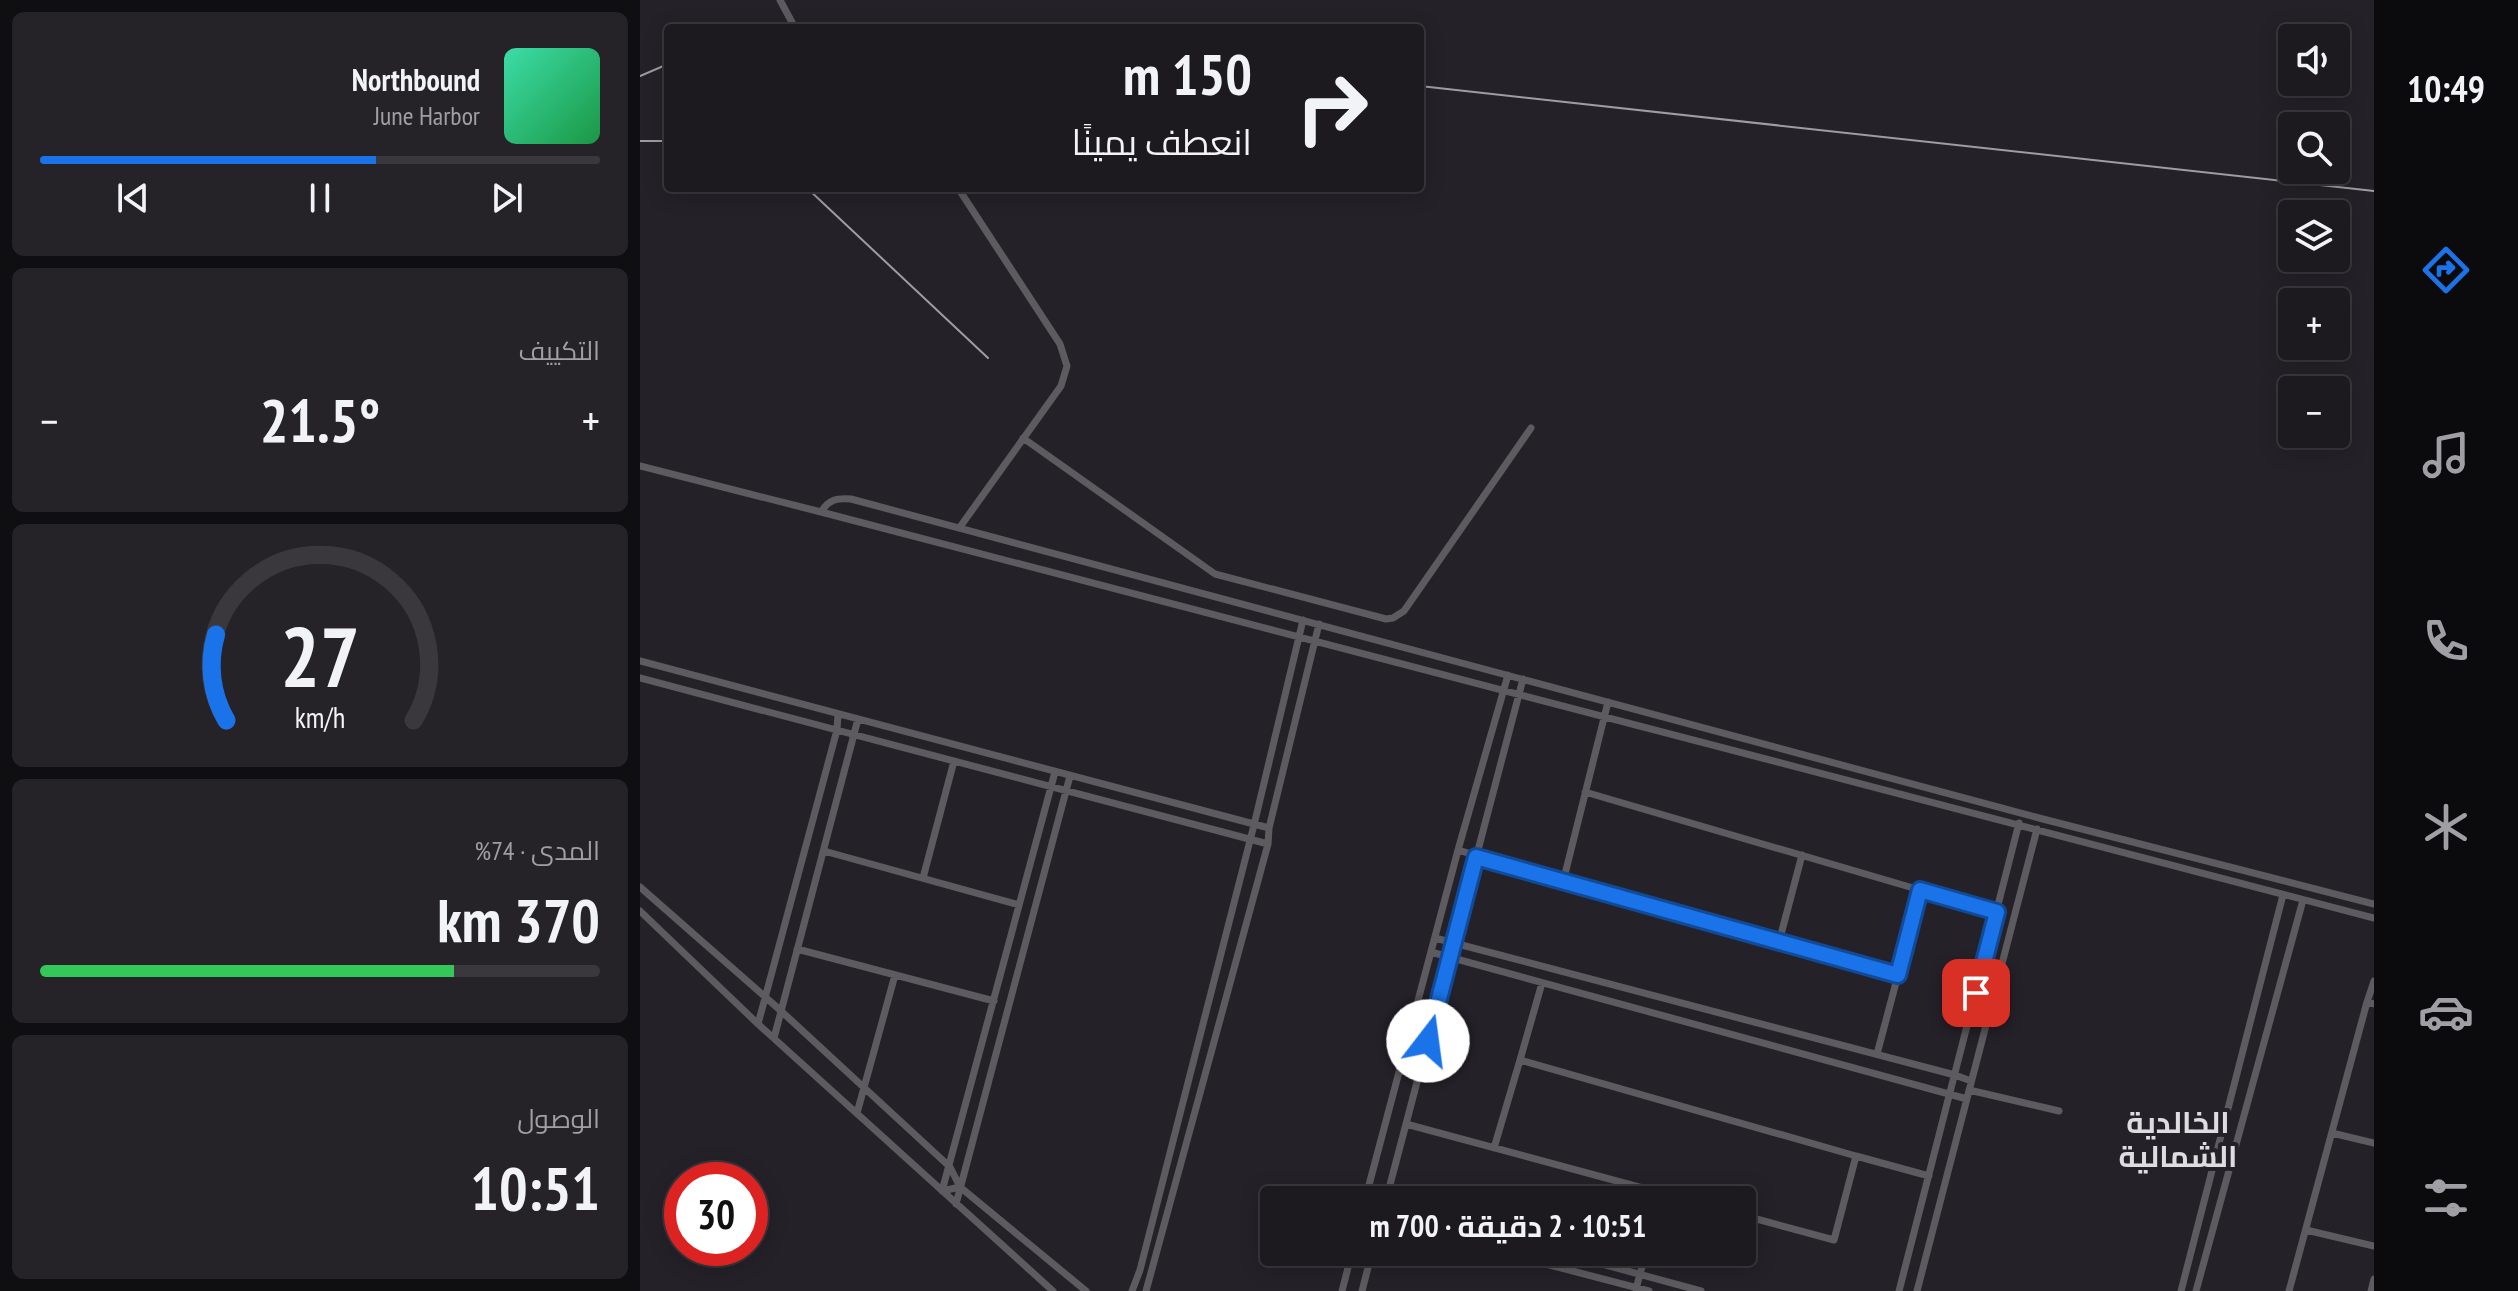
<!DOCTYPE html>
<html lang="ar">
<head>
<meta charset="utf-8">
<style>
	:root { --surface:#1c191f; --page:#252228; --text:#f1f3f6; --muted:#a0a0a4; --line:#3a383d; --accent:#1a73e8 }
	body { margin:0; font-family:"PT Sans Narrow",Cairo,sans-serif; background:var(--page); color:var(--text); direction:rtl; height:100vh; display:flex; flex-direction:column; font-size:30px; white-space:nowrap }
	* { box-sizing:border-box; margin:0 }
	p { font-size:26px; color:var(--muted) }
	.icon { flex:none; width:44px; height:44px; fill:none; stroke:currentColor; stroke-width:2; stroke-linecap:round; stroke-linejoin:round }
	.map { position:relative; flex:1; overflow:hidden; direction:ltr }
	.side { display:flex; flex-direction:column; gap:12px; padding:12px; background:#0f0e11; width:640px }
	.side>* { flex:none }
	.guide { position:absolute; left:24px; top:24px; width:760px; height:168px; border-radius:8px; box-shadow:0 4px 20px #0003,0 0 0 2px var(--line); direction:rtl; background:#1c191f; color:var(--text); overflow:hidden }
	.fabs { position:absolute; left:1638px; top:24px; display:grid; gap:16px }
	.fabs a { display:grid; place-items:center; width:72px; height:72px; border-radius:8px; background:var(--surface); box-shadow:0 4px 20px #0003,0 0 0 2px var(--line); font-size:40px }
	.speed { position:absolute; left:24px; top:1162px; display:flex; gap:16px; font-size:40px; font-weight:700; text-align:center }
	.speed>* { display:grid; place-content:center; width:104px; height:104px; border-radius:50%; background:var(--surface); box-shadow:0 4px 20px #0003,0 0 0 2px var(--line); line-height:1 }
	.speed .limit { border:12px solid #d22; background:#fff; color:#111 }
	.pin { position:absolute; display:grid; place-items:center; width:68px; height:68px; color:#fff; margin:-34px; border-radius:16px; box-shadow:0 4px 12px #0006 }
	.me { position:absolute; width:88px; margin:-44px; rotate:15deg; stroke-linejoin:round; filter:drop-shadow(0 0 6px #0008) }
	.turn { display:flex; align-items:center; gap:28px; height:168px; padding:0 40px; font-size:36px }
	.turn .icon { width:104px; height:104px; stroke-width:2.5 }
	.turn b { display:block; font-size:56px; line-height:68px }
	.big { font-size:60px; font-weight:700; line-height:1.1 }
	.side .tile { flex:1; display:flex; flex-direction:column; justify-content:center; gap:12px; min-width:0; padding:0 28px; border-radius:12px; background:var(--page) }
	.side .dial { align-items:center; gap:0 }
	.dial svg { height:208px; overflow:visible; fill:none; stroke:var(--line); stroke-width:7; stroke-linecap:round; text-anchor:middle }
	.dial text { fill:var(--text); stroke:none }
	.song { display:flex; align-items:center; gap:24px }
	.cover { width:96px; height:96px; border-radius:12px; background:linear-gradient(135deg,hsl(160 70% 55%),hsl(140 70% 35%)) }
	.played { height:8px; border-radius:4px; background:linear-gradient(90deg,var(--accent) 60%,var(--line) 60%) }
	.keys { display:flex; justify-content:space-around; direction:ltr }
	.heat { display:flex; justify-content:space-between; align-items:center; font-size:44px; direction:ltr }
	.charge { height:12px; border-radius:6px; background:linear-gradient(90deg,#34c759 74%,var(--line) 0) }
	.trip { position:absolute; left:620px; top:1186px; width:496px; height:80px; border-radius:8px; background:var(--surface); box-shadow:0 4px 20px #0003,0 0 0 2px var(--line); font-weight:700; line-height:80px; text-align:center; direction:rtl }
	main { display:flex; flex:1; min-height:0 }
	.dock { display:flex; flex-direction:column; width:144px; justify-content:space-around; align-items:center; background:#0b0a0c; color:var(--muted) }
	.dock .icon { width:56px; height:56px }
	.dock .selected { color:var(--accent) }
	.dock b { font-size:36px; color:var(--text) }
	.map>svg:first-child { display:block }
</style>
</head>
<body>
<main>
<nav class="dock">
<b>10:49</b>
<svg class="icon selected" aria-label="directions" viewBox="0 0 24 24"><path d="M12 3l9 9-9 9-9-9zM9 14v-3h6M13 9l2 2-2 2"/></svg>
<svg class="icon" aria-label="music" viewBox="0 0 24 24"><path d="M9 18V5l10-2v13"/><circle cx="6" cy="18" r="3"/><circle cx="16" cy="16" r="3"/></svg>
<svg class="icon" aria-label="phone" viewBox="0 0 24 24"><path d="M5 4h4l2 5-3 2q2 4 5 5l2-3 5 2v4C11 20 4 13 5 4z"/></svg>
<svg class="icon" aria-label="climate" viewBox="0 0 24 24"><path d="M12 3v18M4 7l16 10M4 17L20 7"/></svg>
<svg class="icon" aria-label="car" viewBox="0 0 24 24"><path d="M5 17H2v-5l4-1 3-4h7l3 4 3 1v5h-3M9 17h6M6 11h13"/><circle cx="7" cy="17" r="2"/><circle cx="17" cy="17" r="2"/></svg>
<svg class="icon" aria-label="filters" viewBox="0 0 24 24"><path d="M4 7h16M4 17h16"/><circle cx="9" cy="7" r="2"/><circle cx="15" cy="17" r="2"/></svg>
</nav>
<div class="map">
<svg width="1734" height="1291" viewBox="0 0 1734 1291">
	<rect width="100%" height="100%" fill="#252129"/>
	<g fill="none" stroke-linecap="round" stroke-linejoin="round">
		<!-- minor -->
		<path stroke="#5d5b5f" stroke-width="7" d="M140 0 155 28
			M318 188 420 344 427 366 421 386 320 527
			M383 438 575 574 746 619 753 618 764 611 891 428
			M0 466 181 512
			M0 661 629 828
			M0 678 628 844
			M945 792 1280 890
			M818 850 923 882 968 702
			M184 851 379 905
			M283 878 314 761
			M923 882 1258 975 1237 1054
			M0 887 140 1010 310 1167 320 1187 446 1291
			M1734 904 1399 818 211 499C197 498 189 499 181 512L1734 918
			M0 911 118 1024 413 1291
			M795 938 1315 1075 1331 1081
			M1139 942 1162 855
			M157 949 354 1001
			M791 952 1327 1099
			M1258 975 1280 890 1357 912
			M1734 981 1727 1002 1734 1004
			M902 983 880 1060 1216 1156 1194 1240 1102 1215
			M118 1024 197 730 198 714
			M134 1038 218 719
			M1329 1090 1419 1111
			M217 1113 255 975
			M766 1124 1047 1200
			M1692 1133 1734 1143
			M854 1148 880 1060
			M1216 1156 1289 1176
			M320 1187 302 1191 415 772
			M725 1200 818 850 868 675
			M746 1200 883 679
			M316 1204 430 776
			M1666 1230 1734 1246
			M860 1252 1009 1291
			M918 1252 1061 1291
			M996 1289 1006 1252
			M492 1291 500 1270 614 825 663 620
			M506 1291 628 844 629 828 679 624
			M702 1291 712 1252
			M722 1291 732 1252
			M1259 1291 1379 823
			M1277 1291 1397 829
			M1541 1291 1643 895
			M1556 1291 1663 900
			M1649 1291 1727 1002
			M1731 1291 1734 1279"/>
		<!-- rail -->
		<path stroke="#a09ca3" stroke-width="2" d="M146 28 219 23 304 28
			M0 76 28 64
			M780 86 1734 191
			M0 141H28
			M167 188 348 358"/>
	</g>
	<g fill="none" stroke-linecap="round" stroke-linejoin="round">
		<defs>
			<path id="route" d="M788 1041 836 857 1258 975 1280 890 1357 912 1336 993"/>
		</defs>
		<!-- route casing -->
		<use href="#route" stroke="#114b97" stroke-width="20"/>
		<!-- route -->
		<use href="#route" stroke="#1a73e8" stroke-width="14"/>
	</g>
	<g text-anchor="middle" stroke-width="8" stroke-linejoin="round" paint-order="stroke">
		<!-- neighbourhood labels -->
		<g font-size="30" font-weight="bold" fill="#dedbe1" stroke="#252129">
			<text x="1538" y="1133">الخالدية<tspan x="1538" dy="34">الشمالية</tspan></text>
		</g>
	</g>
</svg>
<div class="fabs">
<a><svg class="icon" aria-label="sound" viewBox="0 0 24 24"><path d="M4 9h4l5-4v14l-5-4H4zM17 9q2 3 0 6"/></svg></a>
<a><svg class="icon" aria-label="search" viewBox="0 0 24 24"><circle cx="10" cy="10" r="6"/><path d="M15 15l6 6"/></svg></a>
<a><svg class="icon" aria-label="layers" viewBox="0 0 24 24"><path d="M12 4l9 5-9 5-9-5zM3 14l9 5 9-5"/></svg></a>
<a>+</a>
<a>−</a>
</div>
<div class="speed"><div class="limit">30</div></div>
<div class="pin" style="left:1336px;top:993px;background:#d93025"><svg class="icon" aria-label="arrive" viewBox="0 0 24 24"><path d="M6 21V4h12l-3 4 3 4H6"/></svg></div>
<svg class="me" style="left:788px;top:1041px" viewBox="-20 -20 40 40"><circle r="19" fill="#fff"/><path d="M0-13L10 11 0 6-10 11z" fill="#1a73e8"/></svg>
<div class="trip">10:51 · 2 دقيقة · 700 m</div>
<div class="guide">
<div class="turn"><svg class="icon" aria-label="right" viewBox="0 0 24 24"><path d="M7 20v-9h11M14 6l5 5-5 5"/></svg><div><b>150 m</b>انعطف يمينًا</div></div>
</div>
</div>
<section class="side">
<div class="tile">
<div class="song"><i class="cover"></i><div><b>Northbound</b><p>June Harbor</p></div></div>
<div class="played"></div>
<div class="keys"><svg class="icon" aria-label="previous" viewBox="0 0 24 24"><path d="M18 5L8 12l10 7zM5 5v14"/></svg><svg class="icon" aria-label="pause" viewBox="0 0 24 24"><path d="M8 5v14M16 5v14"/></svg><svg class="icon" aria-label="next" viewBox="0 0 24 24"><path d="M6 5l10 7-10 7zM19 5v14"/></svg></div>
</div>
<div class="tile"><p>التكييف</p>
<div class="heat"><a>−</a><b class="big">21.5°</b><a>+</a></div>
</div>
<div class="tile dial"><svg viewBox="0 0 100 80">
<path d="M14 69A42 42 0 1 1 86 69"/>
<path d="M14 69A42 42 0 0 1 10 36" stroke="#1a73e8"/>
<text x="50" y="56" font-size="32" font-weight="700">27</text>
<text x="50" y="72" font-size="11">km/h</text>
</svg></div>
<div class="tile"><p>المدى · 74%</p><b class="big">370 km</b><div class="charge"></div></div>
<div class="tile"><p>الوصول</p><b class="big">10:51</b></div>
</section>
</main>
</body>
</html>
